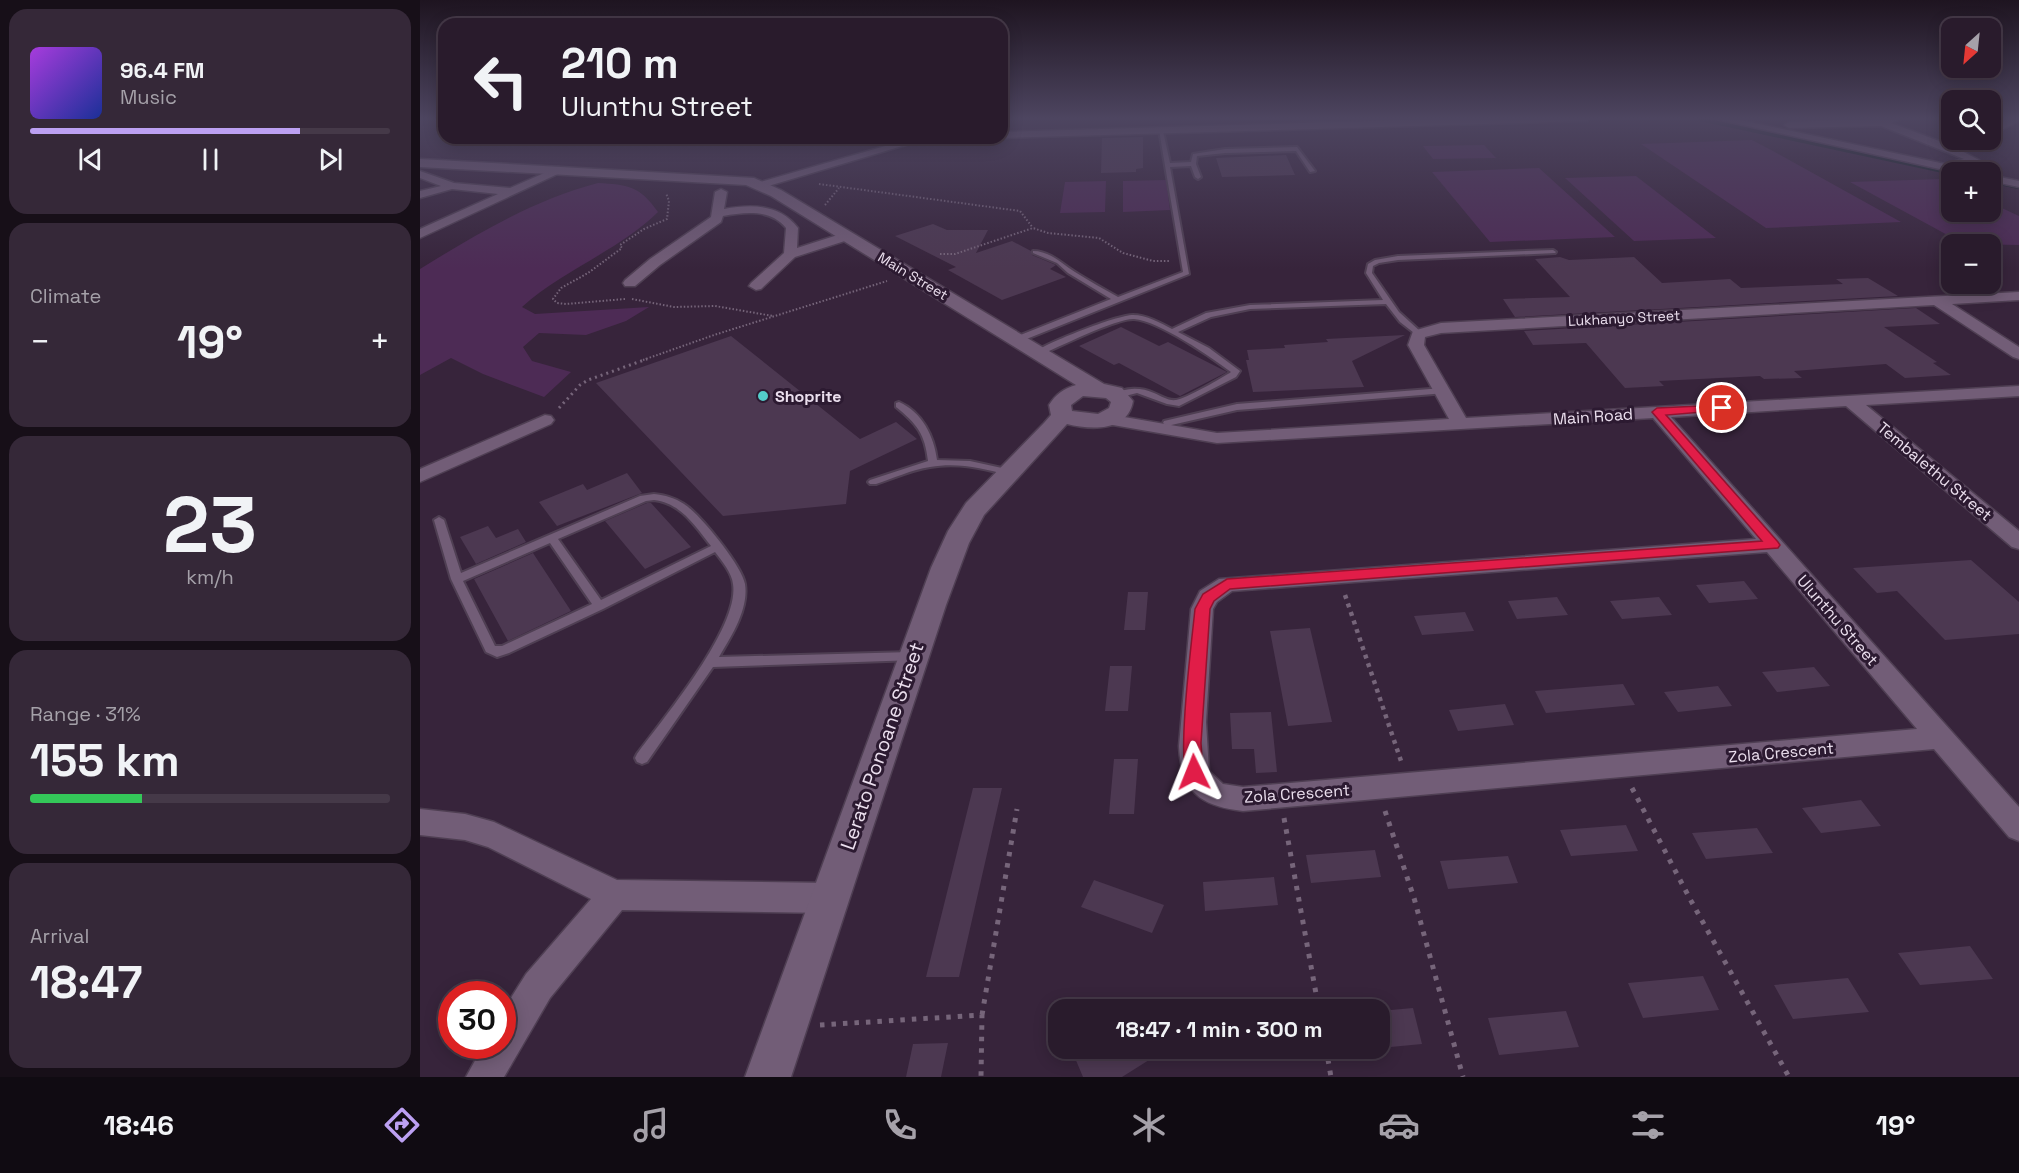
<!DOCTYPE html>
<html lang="en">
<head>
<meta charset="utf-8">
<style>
	:root { --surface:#291b2c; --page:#352838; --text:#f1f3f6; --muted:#a5a1a9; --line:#453948; --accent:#bca0f2 }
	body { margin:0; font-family:"Space Grotesk",sans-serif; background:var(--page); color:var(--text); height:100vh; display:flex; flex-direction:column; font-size:22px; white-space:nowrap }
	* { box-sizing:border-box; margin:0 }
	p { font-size:20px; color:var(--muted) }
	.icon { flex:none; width:33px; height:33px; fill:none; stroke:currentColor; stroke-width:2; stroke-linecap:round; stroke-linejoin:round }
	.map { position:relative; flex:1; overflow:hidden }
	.sheet { display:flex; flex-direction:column; gap:9px; padding:9px; background:#170f18; width:420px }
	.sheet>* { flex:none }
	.hud { position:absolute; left:18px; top:18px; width:570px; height:126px; border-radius:18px; box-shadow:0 3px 15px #0003,0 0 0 2px var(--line); background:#291b2c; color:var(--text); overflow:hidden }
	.needle { width:39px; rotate:207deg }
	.controls { position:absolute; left:1521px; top:18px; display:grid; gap:12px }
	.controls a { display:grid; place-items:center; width:60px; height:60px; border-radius:12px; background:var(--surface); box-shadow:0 3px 15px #0003,0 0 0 2px var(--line); font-size:30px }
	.speed { position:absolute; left:18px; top:981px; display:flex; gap:12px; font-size:30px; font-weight:700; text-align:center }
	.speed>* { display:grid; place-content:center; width:78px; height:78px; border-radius:50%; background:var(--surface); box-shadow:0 3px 15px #0003,0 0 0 2px var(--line); line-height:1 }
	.speed .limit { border:9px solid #d22; background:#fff; color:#111 }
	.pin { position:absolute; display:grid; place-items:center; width:51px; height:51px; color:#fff; margin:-26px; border:3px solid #fff; border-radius:50%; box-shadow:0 2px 6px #0007 }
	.me { position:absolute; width:66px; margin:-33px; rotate:358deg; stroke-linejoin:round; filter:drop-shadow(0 0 4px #0008) }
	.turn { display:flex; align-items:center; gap:21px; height:126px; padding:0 24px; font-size:27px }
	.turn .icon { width:78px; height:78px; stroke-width:2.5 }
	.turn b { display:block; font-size:42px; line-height:51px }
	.big { font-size:45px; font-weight:600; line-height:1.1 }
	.sheet .tile { flex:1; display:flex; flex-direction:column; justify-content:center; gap:9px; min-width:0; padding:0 21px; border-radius:18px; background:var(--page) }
	.sheet .dial { align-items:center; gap:0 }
	.dial b { font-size:78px; line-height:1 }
	.song { display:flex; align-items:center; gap:18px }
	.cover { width:72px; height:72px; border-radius:9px; background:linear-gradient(135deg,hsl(280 70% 55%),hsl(230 70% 35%)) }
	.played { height:6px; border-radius:3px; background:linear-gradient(90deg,var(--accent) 75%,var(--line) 75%) }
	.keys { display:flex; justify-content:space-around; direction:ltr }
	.heat { display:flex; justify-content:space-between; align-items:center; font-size:33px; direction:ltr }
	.charge { height:9px; border-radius:4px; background:linear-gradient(90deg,#34c759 31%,var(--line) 0) }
	.trip { position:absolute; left:628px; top:999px; width:342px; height:60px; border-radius:18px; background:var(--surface); box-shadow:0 3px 15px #0003,0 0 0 2px var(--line); font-weight:600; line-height:60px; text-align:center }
	.tab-bar { display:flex; height:96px; justify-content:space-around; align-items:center; background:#100b12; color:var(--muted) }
	.tab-bar .icon { width:42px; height:42px }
	.tab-bar .active { color:var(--accent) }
	.tab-bar b { font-size:27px; color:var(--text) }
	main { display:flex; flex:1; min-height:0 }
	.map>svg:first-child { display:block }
</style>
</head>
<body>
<main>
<section class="sheet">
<div class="tile">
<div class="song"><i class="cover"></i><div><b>96.4 FM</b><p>Music</p></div></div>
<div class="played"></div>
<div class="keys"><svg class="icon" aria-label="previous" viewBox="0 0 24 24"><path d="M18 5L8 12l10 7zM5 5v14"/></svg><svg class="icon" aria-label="pause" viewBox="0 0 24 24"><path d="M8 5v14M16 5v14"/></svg><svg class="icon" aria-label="next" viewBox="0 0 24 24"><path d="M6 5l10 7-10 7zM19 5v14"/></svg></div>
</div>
<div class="tile"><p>Climate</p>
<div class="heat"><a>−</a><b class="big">19°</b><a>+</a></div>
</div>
<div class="tile dial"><b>23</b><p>km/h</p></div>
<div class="tile"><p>Range · 31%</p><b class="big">155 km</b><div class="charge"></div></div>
<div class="tile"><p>Arrival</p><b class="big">18:47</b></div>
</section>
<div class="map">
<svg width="1599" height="1077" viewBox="0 0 1599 1077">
	<rect width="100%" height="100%" fill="#37243b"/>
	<!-- green -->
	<path fill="#4d2b55" d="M1332 140 1353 151 1481 222 1346 228 1221 144Z
		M1064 145 1076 158 1013 159 1003 146Z
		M1119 168 1195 237 1070 242 1012 172Z
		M1216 176 1296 238 1214 241 1145 178Z
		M1522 179 1531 184 1532 212H1570L1571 203 1599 216V245L1544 244 1430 182Z
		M746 180 750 210 703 212V181Z
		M686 181 685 212 640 213 645 182Z
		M178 183C208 185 219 185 238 212 198 251 143 270 102 307L115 314 229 307 206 321 166 335 119 333 103 347 112 361 151 372 124 397 63 374 31 358 0 375V269C55 235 115 199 178 183Z"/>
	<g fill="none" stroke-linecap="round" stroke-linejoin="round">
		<!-- stream -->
		<path stroke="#102020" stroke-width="4" d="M1280 119 1532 173
			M1570 181 1599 187"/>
	</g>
	<!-- building -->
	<path fill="#4c3851" d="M723 137V168L716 169V172L681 173 682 138Z
		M866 155 875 175 802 177 796 158Z
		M513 224 527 230H568L556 253 592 241 611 251 612 255 636 265 630 269 646 277 582 300 528 270 536 267 475 236Z
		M1140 257 1149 260 1214 257 1242 283 1310 279 1321 288 1423 284 1416 279 1448 278 1478 296 1095 317 1083 299 1150 297 1115 259Z
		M1496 308 1520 324 1464 327 1517 362 1513 363 1531 375 1485 378 1466 364 1374 371 1382 378 1344 379 1340 376 1239 381 1244 386 1205 388 1166 343 1113 345 1104 331Z
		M701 327 739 346 748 342 807 372 760 396 699 363 694 365 659 346Z
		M985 335 932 361 944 387 833 392 826 360H829L827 350 865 348 864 345 908 342 906 339Z
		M311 336 440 439 476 422 497 439 430 471 426 504 303 516 176 383Z
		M207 473 222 493 137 526 119 502 163 484 167 490Z
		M227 503H231L271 547 225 569 185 521Z
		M68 526 76 538 98 529 106 542 56 564 40 537Z
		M113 553 151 611 88 641 54 579Z
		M1551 560 1599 602V634L1525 640 1477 591 1457 593 1433 568Z
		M1324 581 1338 599 1289 603 1276 585Z
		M708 592H728L725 630H704Z
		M1137 597 1148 615 1097 619 1088 601Z
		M1239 597 1252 615 1202 619 1190 601Z
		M1045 612 1054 631 1002 635 994 616Z
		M890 628 912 722 868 726 850 631Z
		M690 666H712L708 711H685Z
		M1394 667 1410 686 1357 692 1342 672Z
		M1203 684 1215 705 1126 713 1115 691Z
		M1298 686 1312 706 1258 712 1244 692Z
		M1085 704 1094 725 1038 731 1029 710Z
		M851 712 857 772 836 773 834 749H812L810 713Z
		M694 759H718L714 814H689Z
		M553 788H582L539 977H506Z
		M1441 800 1461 826 1401 833 1382 808Z
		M1206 825 1218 851 1151 856 1140 830Z
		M1337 828 1353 853 1286 859 1272 833Z
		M955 850 961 877 891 883 886 855Z
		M1088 856 1098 883 1028 889 1020 861Z
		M854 877 858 905 785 911 783 882Z
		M674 880 744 905 732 933 661 907Z
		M1550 946 1573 979 1500 985 1478 953Z
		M1283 976 1299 1010 1223 1018 1208 983Z
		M1428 978 1449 1012 1373 1019 1354 985Z
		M993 1008 1002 1044 960 1048V1011Z
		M1146 1011 1159 1047 1079 1055 1068 1018Z
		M528 1043 521 1077H486L493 1044Z
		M670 1048H748L702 1077H663L655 1058Z"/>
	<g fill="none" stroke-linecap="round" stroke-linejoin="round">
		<defs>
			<path id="service" d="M739 130 743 131 750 163 771 162 773 154 805 149 877 147 895 171 890 172 876 151 805 153 777 156 776 164 781 177 778 179 775 177 771 166 750 167 769 274 599 342H593V338L691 299 648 273 637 263 613 253V251C630 251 642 264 655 272 669 281 684 289 698 297L763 272Z
				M1133 250 1136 252 1135 253 978 260 959 263 953 266 952 273 979 312 1001 332V336H998L980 322 966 304 830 309 791 317 758 332 789 348 820 371 816 377 759 406 747 404 717 393 697 398 693 395C705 387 721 387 734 393 741 396 748 401 756 400 765 399 804 377 811 372 791 357 739 321 714 319 697 318 639 347 620 355H614L613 353C626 343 697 315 713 315 726 315 741 323 752 329L786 313 830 305 963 300 946 273 948 264 955 260 978 256Z
				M1023 388 1026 389V393L817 410 747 426 743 423 744 421 817 404Z
				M479 402C502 412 514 436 517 460L550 461 591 470 593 472 588 475C562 468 537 462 510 467 491 470 474 478 456 484H450L448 482 450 480 508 461C505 434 497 424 476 407V403Z
				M234 494C245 495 255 498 264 504 280 514 322 566 325 584 329 609 311 637 299 657L492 652 496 654 498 657 496 660 293 667 227 762 222 764 217 762 215 758 217 754C243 719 320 627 313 584 312 573 302 561 295 552L183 609 89 653 77 657 66 652 31 579 14 520 19 517 24 520 41 573 220 496ZM234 500C261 503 275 526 291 546L181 600 138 539 226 501ZM130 543 172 604 82 646H75L43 581Z"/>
			<path id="minor" d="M1053 118H1171L1167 121 582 138V132Z
				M1292 118H1311L1525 164 1544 159 1461 126 1369 128 1364 125 1369 122 1483 118 1471 123 1527 144 1544 140H1559L1558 142 1536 148 1559 160 1539 167 1550 170 1551 172H1533Z
				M1590 118H1599V121L1570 136V129Z
				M493 138H509L345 187 341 188 335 185 337 183Z
				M138 167 142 168V172L0 238V229L78 194 32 189 0 198V191L21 186 0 178V171L34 183 90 188Z
				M1570 175 1599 181V187L1570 181Z
				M301 189 307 192 304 209C332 204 360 204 378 228L377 248 427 232 433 236 431 239 375 257 341 289 336 290 329 286 331 283 364 253 366 228C350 209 326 212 303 216L301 222 240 265 215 286H205L203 283 205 280 230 259 291 217 295 192Z
				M1599 292V300L1532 304 1599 347V359L1593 357 1514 305 1021 333 1005 337 1004 345 1046 418 1599 386V396L1446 405 1599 531V549L1592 547 1426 406 1251 417 1599 807V841L1589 837 1514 749 823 811C779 806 761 791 759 746L771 609 780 591 799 579 1336 539 1233 418 797 443 687 424 681 423 678 419 681 415 687 414 797 433 1029 419 988 345 993 331 1021 323ZM1347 552 1497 729 823 787 803 784 789 771 786 722 793 609 797 602 812 591Z
				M125 415 131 416 134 420 131 424 0 482V469Z
				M0 809 45 814 74 822 197 880 409 883 420 887 424 898 420 909 409 913 202 910 130 998 84 1077H46L63 1046H82V1012L106 974 171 899 68 847 45 840 0 835Z"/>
			<path id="tertiary" d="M0 159 334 178 361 190 684 384 702 388 713 401C708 432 671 430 647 424L564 515 549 543 526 605 371 1077H325L511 568 528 531 546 503 624 423 631 415 629 405C636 394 643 389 656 385L351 196 326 185 0 167ZM663 396 686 398 691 402 689 408 678 414 652 411 651 405Z"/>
		</defs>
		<!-- service casing -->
		<use href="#service" stroke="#4f3f53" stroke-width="4"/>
		<!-- minor casing -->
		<use href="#minor" stroke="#4f3f53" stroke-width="3"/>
		<!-- tertiary casing -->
		<use href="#tertiary" stroke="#4f3f53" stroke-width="3"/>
		<!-- path-far3 -->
		<path stroke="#76657a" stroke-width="2" stroke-dasharray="1.5 2" stroke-linecap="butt" d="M399 184 600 211 613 228
			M405 205 419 188
			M520 254H535L613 228 628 233 679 238 703 253 733 261H749
			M205 299 146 304 137 303 133 299 141 288 168 273 202 248 200 245 224 229 247 219 249 201 246 193
			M212 299 254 307 295 306 353 316
			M223 360 294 335 467 281"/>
		<!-- path-far2 -->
		<path stroke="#76657a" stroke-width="3" stroke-dasharray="2 4" stroke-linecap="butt" d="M139 408 160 385 168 380 227 359"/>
		<!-- path-far1 -->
		<path stroke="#76657a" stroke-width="4.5" stroke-dasharray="4 5" stroke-linecap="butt" d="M925 595 981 761"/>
		<!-- path -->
		<path stroke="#76657a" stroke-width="5" stroke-dasharray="4.5 7" stroke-linecap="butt" d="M1212 788 1270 899 1369 1077
			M965 811 994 898 1043 1077
			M864 818 899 1010
			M562 1015 597 809
			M400 1025 562 1015 561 1077
			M906 1048 911 1077"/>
		<!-- service -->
		<use href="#service" fill="#725d77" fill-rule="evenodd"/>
		<!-- minor -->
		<use href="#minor" fill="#725d77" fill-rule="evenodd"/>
		<!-- tertiary -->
		<use href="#tertiary" fill="#725d77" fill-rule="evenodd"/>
	</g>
	<!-- sky -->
	<linearGradient id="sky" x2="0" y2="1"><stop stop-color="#1e1420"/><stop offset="0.44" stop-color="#4d4560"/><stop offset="1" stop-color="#4d4560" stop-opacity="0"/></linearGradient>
	<rect width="1599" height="269" fill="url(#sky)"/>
	<!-- route -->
	<path fill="#e11d48" stroke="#92132f" stroke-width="1.5" d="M1302 405 1307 408 1306 410 1246 415 1358 542 1360 545 1358 548 810 589 794 601 790 609 781 743 783 772 780 777 774 780 767 777C757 756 772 639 775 609L783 594 807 579 1342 541 1232 412 1237 408Z"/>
	<!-- markers -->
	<circle fill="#53cdca" stroke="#2c1a31" stroke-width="2" cx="343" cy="396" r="6"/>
	<g text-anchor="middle" stroke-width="6" stroke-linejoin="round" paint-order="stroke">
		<!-- far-street labels -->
		<g font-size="14" fill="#ebdfee" stroke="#2c1a31">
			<text transform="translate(493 276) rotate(31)" y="5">Main Street</text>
			<text transform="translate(1204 318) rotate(-3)" y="5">Lukhanyo Street</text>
		</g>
		<!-- poi labels -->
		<g font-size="16" font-weight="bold" fill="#ebdfee" stroke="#2c1a31" text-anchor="start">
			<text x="355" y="402">Shoprite</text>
		</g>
		<!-- street labels -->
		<g font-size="16" fill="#ebdfee" stroke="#2c1a31">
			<text transform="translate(1173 416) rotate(-4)" y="6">Main Road</text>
			<text transform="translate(1515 471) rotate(40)" y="6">Tembalethu Street</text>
			<text transform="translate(1418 620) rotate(49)" y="6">Ulunthu Street</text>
			<text transform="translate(1361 752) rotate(-5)" y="6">Zola Crescent</text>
			<text transform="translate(877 793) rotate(-4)" y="6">Zola Crescent</text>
		</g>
		<!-- near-street labels -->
		<g font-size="20" fill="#ebdfee" stroke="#2c1a31">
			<text transform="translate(462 746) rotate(-71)" y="7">Lerato Ponoane Street</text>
		</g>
	</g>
</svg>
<div class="controls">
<a><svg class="needle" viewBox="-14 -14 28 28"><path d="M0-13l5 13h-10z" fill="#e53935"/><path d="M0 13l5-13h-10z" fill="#a5a1a9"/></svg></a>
<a><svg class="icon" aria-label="search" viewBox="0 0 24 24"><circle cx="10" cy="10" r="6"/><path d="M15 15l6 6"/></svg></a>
<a>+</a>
<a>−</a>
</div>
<div class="speed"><div class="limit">30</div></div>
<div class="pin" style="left:1302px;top:408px;background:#d93025"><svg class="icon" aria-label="arrive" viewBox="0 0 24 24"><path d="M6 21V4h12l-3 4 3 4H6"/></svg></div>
<svg class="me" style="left:774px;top:772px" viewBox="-20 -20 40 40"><path d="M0-17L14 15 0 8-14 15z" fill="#e11d48" stroke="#fff" stroke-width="4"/></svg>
<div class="trip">18:47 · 1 min · 300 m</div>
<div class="hud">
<div class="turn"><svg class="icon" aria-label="left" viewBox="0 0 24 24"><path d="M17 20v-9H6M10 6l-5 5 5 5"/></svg><div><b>210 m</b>Ulunthu Street</div></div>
</div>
</div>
</main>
<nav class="tab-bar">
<b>18:46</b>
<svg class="icon active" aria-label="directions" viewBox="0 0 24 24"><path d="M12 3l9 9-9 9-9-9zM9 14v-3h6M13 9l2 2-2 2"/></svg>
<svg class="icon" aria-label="music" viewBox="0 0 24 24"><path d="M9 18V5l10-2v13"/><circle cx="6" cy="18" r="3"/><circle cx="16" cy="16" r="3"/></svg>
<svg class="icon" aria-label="phone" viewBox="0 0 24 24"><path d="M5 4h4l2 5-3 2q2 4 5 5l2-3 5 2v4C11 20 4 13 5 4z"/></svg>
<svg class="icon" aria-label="climate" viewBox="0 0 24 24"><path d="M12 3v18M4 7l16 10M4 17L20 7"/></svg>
<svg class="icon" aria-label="car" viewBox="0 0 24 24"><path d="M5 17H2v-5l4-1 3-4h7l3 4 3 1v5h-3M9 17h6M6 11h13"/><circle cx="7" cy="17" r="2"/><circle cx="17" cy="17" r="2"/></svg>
<svg class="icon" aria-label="filters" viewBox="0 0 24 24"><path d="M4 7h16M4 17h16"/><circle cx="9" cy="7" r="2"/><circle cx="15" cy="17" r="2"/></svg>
<b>19°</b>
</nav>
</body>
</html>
